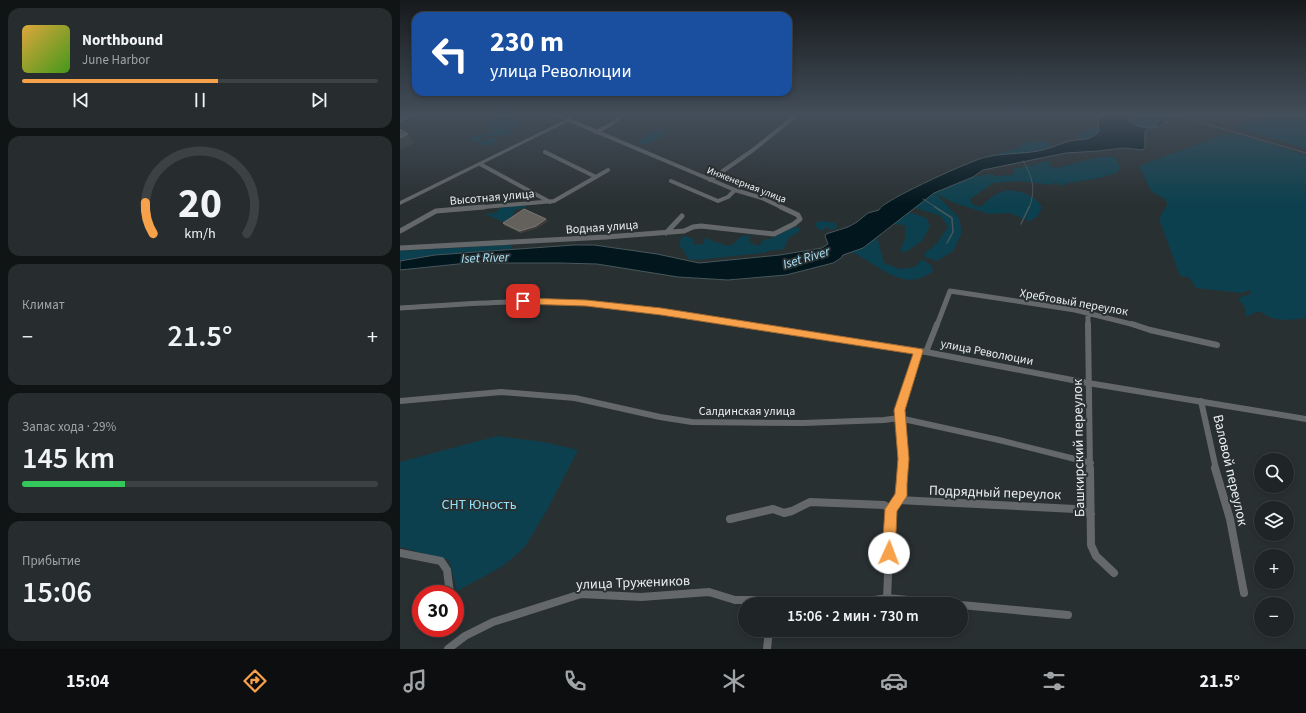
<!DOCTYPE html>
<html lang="ru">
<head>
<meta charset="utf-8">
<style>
	:root { --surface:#1f2426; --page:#272c2e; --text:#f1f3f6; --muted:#a1a4a7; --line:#3c4143; --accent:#f7a14a }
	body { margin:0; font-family:"Source Sans 3",sans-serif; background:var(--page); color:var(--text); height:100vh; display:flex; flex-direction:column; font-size:15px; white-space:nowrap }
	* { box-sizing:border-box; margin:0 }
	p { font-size:13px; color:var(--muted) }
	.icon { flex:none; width:22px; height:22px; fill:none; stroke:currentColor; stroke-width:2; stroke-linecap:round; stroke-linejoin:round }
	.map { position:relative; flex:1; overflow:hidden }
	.side { display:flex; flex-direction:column; gap:8px; padding:8px; background:#111415; width:400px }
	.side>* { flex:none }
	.banner { position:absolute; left:12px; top:12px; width:380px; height:84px; border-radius:12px; box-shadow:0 2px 6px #0003,0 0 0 1px var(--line); background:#1a4fa0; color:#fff; overflow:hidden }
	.fabs { position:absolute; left:854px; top:453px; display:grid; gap:8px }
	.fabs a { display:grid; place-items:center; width:40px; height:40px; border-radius:50%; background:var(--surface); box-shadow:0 2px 6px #0003,0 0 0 1px var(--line); font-size:20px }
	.speed { position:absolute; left:12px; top:585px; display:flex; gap:8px; font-size:20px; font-weight:700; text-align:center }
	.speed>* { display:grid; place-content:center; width:52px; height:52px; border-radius:50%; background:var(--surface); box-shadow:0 2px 6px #0003,0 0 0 1px var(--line); line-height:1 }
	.speed .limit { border:6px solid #d22; background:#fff; color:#111 }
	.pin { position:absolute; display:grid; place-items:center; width:34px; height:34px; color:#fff; margin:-17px; border-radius:8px; box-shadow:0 2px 6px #0006 }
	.me { position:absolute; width:44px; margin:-22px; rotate:2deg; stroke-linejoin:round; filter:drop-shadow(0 0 3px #0008) }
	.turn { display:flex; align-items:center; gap:14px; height:84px; padding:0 12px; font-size:18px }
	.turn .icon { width:52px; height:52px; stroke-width:2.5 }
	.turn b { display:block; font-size:28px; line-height:34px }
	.big { font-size:30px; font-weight:600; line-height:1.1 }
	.side .widget { flex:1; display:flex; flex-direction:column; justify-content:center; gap:6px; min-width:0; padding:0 14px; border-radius:12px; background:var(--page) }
	.side .dial { align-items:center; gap:0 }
	.dial svg { height:104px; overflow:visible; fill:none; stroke:var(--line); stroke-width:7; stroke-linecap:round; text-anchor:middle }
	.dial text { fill:var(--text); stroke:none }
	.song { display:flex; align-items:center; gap:12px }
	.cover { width:48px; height:48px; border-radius:6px; background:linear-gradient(135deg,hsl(40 70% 55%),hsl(100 70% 35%)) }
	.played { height:4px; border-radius:2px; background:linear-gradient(90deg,var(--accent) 55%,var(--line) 55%) }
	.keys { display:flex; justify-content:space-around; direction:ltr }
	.heat { display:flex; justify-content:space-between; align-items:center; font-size:22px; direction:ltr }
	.charge { height:6px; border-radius:3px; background:linear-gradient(90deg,#34c759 29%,var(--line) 0) }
	.trip { position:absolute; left:338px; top:597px; width:230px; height:40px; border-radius:20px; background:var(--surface); box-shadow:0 2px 6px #0003,0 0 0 1px var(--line); font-weight:600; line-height:40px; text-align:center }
	.menu { display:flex; height:64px; justify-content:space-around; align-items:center; background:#0c0e0f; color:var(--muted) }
	.menu .icon { width:28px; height:28px }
	.menu .current { color:var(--accent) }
	.menu b { font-size:18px; color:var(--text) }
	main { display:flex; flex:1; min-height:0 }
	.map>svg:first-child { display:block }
</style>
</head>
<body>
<main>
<section class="side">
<div class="widget">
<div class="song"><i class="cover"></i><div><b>Northbound</b><p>June Harbor</p></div></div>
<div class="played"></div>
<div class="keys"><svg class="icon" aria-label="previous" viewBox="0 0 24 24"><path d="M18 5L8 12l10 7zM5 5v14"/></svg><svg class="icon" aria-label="pause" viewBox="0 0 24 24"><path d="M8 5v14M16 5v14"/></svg><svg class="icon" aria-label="next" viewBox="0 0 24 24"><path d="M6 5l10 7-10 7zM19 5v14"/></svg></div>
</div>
<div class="widget dial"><svg viewBox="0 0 100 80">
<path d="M14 69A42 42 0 1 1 86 69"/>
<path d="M14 69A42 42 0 0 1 8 45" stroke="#f7a14a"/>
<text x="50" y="56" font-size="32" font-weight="700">20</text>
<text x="50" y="72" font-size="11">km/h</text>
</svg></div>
<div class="widget"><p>Климат</p>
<div class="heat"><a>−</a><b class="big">21.5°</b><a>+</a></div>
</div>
<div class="widget"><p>Запас хода · 29%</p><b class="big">145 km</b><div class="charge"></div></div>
<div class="widget"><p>Прибытие</p><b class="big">15:06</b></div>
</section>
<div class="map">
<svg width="906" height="649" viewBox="0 0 906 649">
	<rect width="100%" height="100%" fill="#293032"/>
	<!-- green -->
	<path fill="#0d404e" d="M101 114H114H106L125 122 111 129 92 120 103 128 113 131 108 135 82 137 80 140 85 142 89 139 96 138 97 141 86 146 70 139 69 138 78 134 82 135 90 132 92 130 88 127 92 124 88 121Z
		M738 114H777L765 116 755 126 747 128 737 126 728 120 733 116Z
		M849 114H906V149L836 127 855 119Z
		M698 127 699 131 693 137 683 140 678 137 679 133Z
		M256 130 266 132C259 138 247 147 238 144L240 139Z
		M825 134 841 135 906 155V318C886 320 876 323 859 311L845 317V308L838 298 851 294 849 290 841 293 796 288 789 277 780 276 759 219 767 205 766 200 751 191 739 166Z
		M638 141 648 142 652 146 638 151 590 156 618 148 622 143Z
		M699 157H715L720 167 717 173 695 179 668 183 661 186 655 182 652 185 620 181 593 183 570 199 572 204 580 207C587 201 593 195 601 192 615 187 637 195 642 208L637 217 629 221 610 213 589 214 552 202 536 194 559 218 562 232 553 251 537 261 525 257 524 254 536 244 548 227 541 216 515 208 534 193 573 177 591 174 596 176 613 175 614 169 631 165 633 167 634 165 645 161 650 162 649 166 656 168Z
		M128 205 124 208 115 210 113 215 104 222 85 214C93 211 93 217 100 208Z
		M509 212 526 218 530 226 522 241 504 253 500 250 505 238V225L493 224Z
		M421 221 436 223 437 228 431 230 429 228 426 227 423 231 416 227V223Z
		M396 227 401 229 399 232 388 238 384 249 368 251 363 253 296 260 288 259 283 249 279 247 281 237 285 236 295 240 293 243 294 245 303 244 304 239 308 238 312 241 329 246 333 244 340 237 349 235 350 243 359 246 363 240 373 238 391 228Z
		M477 237 484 263 500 269 515 267 522 259 532 266 533 271C503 295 478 263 451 252L463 248Z
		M112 245 111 249 35 255 0 261V251Z
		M97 436 144 442 178 450 147 510 125 547 103 566 57 591 49 560 0 547V462Z"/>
	<!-- water -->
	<path fill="#02161d" stroke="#48575c" d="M711 114H738L733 116 729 120 737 126 747 128 755 126 765 116 783 114 770 117 760 126 746 130 745 132V148L742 150 724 148 698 151 666 153 583 170 573 177 534 193 463 248 443 255 441 258 433 263 386 275 328 280 278 277 197 264 161 263H68L0 270V261L35 255 174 245H194L257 254 299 263 380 255 422 248 428 244 425 236 426 234 448 227 457 222 468 213 479 210C481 201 572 160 586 157 603 153 621 154 638 151 649 149 659 144 669 141 682 138 690 142 699 131L698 122 699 117Z"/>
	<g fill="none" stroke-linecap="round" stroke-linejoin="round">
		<!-- stream-far1 -->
		<path stroke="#48575c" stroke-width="1" d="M782 114 796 121 906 153
			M623 161C633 177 636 190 629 208
			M523 199 537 208"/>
		<!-- stream -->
		<path stroke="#48575c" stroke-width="1.5" d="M535 207 552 218 553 232 547 243
			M621 224 629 207"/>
		<!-- minor-far3 -->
		<path stroke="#65686a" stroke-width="4" d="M0 120 16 114
			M169 120 335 190 362 198 383 208
			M196 132 210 125 224 114
			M145 152 196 177
			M80 164 150 202
			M310 180 353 150 398 114
			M271 181 318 201 328 197 335 190
			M72 208 154 201 208 170"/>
		<!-- minor-far2 -->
		<path stroke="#65686a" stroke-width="5" d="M0 231 36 211 84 207
			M266 233 282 216
			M0 248 206 237 284 231 293 227 301 226 374 234 394 224 400 219 398 215 381 207
			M0 308C62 304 123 299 185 303 238 306 291 317 344 325
			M688 313V325
			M537 325 550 291 675 310 735 325"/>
		<!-- minor-far1 -->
		<path stroke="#65686a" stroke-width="6" d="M337 324 526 352 688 383 906 419
			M688 324 690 469
			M732 324 750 330 817 345
			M526 352 537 324
			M0 401 101 392 175 398 260 417 292 422 403 423 484 420 499 418 599 440 691 463
			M801 401 816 469
			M503 469 504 459 499 410 518 351"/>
		<!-- minor -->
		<path stroke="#65686a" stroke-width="8" d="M690 468 691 545 696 556 714 573
			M815 468 830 519 844 593
			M498 500 675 509 691 514
			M330 519 373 509 384 513 392 511 410 502 484 505 491 509
			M0 553 41 561 47 570 50 594
			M487 598 491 509 501 496 503 468
			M450 604 487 598 551 604
			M561 605 668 615
			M48 649 65 636 93 622 181 594 241 597 309 592 335 600H372L406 604
			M367 649 369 630"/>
		<!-- tertiary -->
		<path fill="#65686a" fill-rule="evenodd" d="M151 114H156L171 120 0 205V201L165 120Z"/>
	</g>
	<!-- wall -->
	<path fill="#534f4a" d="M148 221 137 228 121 233 104 225 103 223Z"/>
	<!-- shaded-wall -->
	<path fill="#3c3b39" d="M8 134 15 143 0 150V138Z
		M146 219 148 221 137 228 121 233 120 231Z"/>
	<!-- building -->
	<path fill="#64605c" stroke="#797773" d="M0 129 8 134 0 138Z
		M124 209 146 219 136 226 120 231 103 223Z"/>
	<!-- sky -->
	<linearGradient id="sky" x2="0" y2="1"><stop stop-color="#171a1c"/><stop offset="0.56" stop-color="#434e5a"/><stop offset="1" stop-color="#434e5a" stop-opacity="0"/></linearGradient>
	<rect width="906" height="204" fill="url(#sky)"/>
	<!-- route -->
	<path fill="#f7a14a" stroke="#a16930" d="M123 298 186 300 261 308 522 349 523 351 505 410 509 459 507 484V496L497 511 495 553 493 557 489 559 484 557 482 553 485 509 495 494 496 484 498 459 494 410 513 354 261 315 186 306 123 304 119 301Z"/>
	<g text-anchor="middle" stroke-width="4" stroke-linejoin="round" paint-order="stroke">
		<!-- far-street labels -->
		<g font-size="10" fill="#eaeff0" stroke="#293032">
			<text transform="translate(347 184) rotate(21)" y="4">Инженерная улица</text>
		</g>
		<!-- street labels -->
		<g font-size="12" fill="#eaeff0" stroke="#293032">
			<text transform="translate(92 197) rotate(-5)" y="4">Высотная улица</text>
			<text transform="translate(202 227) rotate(-4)" y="4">Водная улица</text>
			<text transform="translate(674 302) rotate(10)" y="4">Хребтовый переулок</text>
			<text transform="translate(587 352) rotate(11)" y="4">улица Революции</text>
			<text x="347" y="415">Салдинская улица</text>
		</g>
		<!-- water labels -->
		<g font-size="13" font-style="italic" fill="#aae3f7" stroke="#293032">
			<text transform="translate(85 257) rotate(-2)" y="5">Iset River</text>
			<text transform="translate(406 257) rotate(-17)" y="5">Iset River</text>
		</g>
		<!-- near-street labels -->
		<g font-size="14" fill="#eaeff0" stroke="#293032">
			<text transform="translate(678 448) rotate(-91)" y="5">Башкирский переулок</text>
			<text transform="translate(831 470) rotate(77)" y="5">Валовой переулок</text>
			<text transform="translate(595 492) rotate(2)" y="5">Подрядный переулок</text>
			<text transform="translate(233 582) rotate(-2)" y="5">улица Тружеников</text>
		</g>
		<!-- near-park labels -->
		<g font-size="14" fill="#91e0fa" stroke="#293032">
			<text x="79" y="509">СНТ Юность</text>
		</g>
	</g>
</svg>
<div class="fabs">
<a><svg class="icon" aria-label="search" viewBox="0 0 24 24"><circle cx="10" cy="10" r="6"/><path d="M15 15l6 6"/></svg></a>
<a><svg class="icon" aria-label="layers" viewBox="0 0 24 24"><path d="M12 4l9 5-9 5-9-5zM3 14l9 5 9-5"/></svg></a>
<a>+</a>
<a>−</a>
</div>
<div class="speed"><div class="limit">30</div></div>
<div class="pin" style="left:123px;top:301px;background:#d93025"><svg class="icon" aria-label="arrive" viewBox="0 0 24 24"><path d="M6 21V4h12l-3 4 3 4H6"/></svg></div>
<svg class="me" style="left:489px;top:553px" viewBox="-20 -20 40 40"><circle r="19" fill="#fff"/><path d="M0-13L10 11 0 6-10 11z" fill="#f7a14a"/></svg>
<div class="trip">15:06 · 2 мин · 730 m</div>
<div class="banner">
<div class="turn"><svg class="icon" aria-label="left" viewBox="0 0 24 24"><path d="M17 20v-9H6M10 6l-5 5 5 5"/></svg><div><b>230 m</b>улица Революции</div></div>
</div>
</div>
</main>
<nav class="menu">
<b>15:04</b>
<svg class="icon current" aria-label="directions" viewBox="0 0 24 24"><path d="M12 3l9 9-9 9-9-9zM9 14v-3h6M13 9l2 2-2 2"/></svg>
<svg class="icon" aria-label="music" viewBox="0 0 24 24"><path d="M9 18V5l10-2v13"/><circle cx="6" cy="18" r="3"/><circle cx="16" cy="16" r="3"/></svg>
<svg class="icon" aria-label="phone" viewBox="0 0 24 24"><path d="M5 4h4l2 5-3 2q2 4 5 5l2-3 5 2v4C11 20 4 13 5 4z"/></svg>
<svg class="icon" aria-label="climate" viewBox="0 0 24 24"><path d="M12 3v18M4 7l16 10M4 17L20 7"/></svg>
<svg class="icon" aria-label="car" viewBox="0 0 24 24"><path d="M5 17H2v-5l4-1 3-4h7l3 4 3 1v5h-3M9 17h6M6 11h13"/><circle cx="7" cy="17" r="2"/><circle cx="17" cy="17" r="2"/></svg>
<svg class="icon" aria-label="filters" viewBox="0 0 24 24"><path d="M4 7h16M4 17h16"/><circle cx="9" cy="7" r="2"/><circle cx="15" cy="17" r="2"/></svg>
<b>21.5°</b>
</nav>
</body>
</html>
